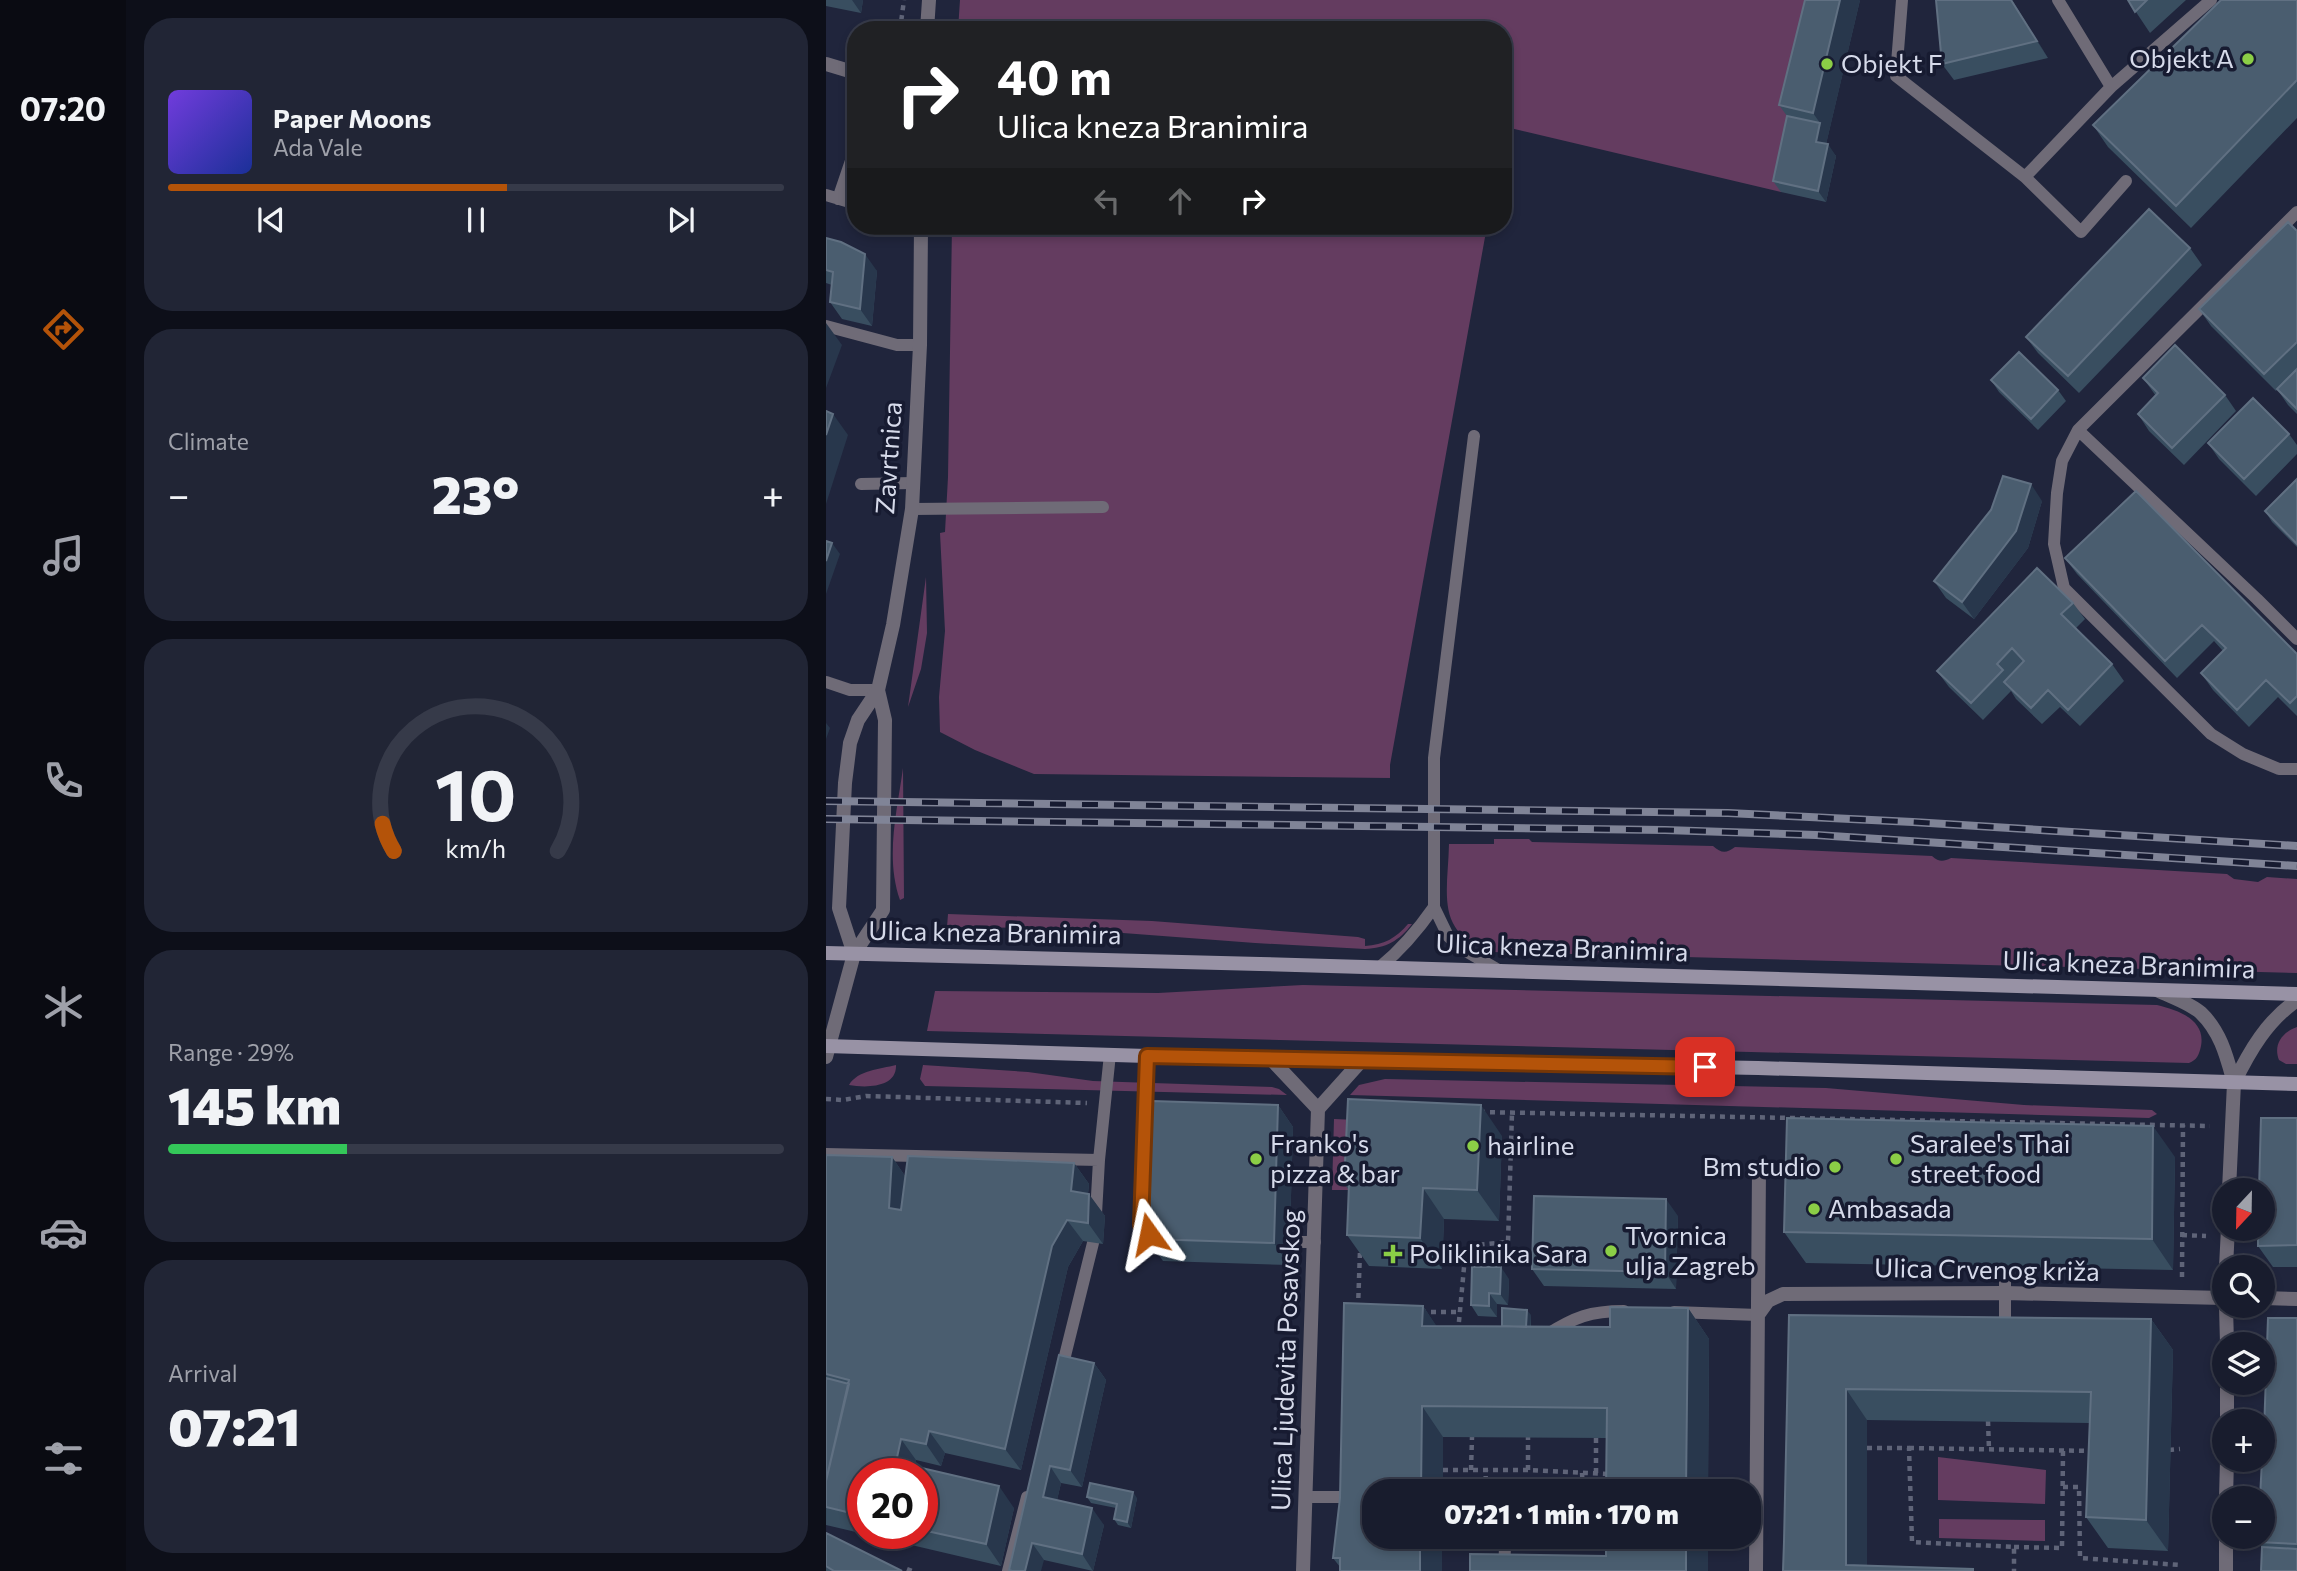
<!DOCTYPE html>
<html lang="en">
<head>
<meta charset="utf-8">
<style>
	:root { --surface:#181c2d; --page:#212535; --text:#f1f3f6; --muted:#9fa1aa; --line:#363a49; --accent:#b45309 }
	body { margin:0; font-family:Commissioner,sans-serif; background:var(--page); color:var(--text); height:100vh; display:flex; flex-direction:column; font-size:26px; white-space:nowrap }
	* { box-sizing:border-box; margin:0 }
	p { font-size:23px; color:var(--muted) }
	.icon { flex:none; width:38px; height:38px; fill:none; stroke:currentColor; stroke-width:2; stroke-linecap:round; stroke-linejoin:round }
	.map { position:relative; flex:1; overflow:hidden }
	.panel { display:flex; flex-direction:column; gap:18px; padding:18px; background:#0d0f19; width:700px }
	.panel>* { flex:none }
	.guide { position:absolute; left:21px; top:21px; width:665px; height:214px; border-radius:28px; box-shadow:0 4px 10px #0003,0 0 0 2px var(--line); background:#202124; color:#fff; overflow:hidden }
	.needle { width:46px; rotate:202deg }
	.buttons { position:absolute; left:1386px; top:1178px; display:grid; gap:14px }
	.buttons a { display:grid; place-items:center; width:63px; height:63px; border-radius:50%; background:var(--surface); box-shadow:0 4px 10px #0003,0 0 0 2px var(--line); font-size:35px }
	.speed { position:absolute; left:21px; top:1458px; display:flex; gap:14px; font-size:35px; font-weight:700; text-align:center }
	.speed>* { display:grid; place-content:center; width:91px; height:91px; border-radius:50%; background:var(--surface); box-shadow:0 4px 10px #0003,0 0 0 2px var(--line); line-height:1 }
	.speed .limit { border:10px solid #d22; background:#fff; color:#111 }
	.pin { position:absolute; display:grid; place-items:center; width:60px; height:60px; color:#fff; margin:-30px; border-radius:14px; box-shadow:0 4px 10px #0006 }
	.me { position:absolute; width:77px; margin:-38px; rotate:348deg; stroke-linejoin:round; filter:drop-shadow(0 0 5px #0008) }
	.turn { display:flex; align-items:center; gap:24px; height:147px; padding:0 35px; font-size:32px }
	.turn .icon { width:91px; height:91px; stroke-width:2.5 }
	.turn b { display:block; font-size:49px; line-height:60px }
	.lanes { display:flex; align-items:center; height:66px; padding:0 35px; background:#0003; justify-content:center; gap:35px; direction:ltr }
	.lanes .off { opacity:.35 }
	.big { font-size:52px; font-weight:800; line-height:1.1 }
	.panel .tile { flex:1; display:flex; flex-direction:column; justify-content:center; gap:10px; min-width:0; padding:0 24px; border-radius:28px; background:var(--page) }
	.panel .dial { align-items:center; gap:0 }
	.dial svg { height:182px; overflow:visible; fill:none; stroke:var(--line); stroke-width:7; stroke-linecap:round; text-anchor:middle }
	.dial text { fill:var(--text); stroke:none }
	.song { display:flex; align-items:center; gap:21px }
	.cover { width:84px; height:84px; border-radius:10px; background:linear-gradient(135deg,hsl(260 70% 55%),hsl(230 70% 35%)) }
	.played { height:7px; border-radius:4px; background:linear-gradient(90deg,var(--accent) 55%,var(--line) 55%) }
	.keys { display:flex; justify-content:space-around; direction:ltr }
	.heat { display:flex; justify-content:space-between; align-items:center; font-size:38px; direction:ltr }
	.charge { height:10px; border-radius:5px; background:linear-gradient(90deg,#34c759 29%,var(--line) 0) }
	.trip { position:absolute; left:536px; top:1479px; width:399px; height:70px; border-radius:28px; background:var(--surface); box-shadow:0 4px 10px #0003,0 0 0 2px var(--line); font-weight:800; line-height:70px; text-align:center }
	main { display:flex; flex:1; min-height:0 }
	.tab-bar { display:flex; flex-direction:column; width:126px; justify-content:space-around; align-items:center; background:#0a0b12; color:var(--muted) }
	.tab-bar .icon { width:49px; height:49px }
	.tab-bar .current { color:var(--accent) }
	.tab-bar b { font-size:32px; color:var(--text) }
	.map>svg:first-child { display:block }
</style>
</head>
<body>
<main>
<nav class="tab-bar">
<b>07:20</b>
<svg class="icon current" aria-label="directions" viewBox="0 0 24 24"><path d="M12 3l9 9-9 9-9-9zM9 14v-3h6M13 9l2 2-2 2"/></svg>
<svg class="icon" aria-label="music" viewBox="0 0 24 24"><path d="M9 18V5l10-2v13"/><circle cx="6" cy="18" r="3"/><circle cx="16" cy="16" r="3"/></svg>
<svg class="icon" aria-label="phone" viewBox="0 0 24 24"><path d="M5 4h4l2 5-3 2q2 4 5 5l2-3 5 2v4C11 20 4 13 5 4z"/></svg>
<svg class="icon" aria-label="climate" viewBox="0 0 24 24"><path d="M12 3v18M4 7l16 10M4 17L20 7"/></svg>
<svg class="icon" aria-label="car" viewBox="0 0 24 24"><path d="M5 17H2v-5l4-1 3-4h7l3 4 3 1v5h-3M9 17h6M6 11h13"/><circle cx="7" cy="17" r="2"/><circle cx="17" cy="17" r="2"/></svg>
<svg class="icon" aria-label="filters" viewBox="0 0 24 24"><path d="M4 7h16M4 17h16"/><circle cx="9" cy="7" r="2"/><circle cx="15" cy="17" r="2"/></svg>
</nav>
<section class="panel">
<div class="tile">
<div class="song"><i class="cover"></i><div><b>Paper Moons</b><p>Ada Vale</p></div></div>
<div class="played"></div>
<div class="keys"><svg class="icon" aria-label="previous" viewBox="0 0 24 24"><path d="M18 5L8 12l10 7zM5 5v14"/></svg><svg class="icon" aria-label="pause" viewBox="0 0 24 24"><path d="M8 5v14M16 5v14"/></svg><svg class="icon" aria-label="next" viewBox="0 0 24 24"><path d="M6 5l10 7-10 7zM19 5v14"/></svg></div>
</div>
<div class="tile"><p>Climate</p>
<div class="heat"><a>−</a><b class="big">23°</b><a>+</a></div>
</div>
<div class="tile dial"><svg viewBox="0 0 100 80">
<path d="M14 69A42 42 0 1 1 86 69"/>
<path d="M14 69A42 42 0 0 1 9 57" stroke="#b45309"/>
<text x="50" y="56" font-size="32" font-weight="700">10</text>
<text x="50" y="72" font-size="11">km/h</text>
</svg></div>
<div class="tile"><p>Range · 29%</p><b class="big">145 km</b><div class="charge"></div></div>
<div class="tile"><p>Arrival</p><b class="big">07:21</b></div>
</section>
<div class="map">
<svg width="1471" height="1571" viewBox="0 0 1471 1571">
	<rect width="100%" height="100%" fill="#20253c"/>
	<!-- green -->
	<path fill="#643c60" d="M134 0H999L955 192 680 127 677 138V30H132Z
		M126 226H661L564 765V778L208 774 149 750 114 732 113 697 119 631 114 533 119 532 122 477Z
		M100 577 101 633 95 669 82 707Z
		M77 768 78 898 74 900C59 857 71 812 77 768Z
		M668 839H703L706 842 887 846C895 853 900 854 909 847L1106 856C1113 862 1117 862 1125 858L1401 874 1408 879 1432 882 1441 877 1471 879V973L666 952C608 933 622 893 623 844H668Z
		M122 914 326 921 532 937 539 939V946C558 945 570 938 582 924H586C573 941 560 948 539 949L429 943 231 928 121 927Z
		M477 985 1331 1005C1351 1010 1380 1019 1375 1046 1373 1055 1371 1060 1363 1063L101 1031 109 991 332 993Z
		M1471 1027V1064H1460L1453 1060C1447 1045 1456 1032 1471 1027Z
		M70 1065C71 1088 40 1088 23 1085 32 1070 54 1069 70 1065Z
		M97 1065 202 1072 267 1081 446 1087 453 1089 461 1095 99 1086 94 1079Z
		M559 1079 1000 1088 1198 1105 1326 1110 1331 1114 1323 1118 524 1095 533 1085Z
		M508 1119 531 1120 528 1190H506Z
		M1112 1457 1220 1470 1219 1504 1112 1500Z
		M1113 1519 1219 1520V1541L1113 1538Z"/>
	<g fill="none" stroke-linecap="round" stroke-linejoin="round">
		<!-- path -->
		<path stroke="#5f6478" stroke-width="4.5" stroke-dasharray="5 5" stroke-linecap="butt" d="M74 30 78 0
			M0 1099 17 1100 40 1096 261 1103
			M654 1112 1384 1126
			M1356 1235 1380 1236
			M1356 1277 1357 1125
			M532 1308 534 1251
			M595 1312H632
			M632 1332 640 1246 682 1242 686 1113
			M1162 1421 1163 1450
			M1041 1448H1083L1086 1542 1188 1547V1571
			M1083 1448 1267 1451
			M1343 1450 1354 1449
			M617 1470H702L783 1474
			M645 1470 646 1437
			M702 1470V1437
			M756 1473 757 1491
			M770 1473V1438
			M1237 1487H1253L1254 1558 1354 1565
			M659 1491 660 1470
			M697 1541 713 1536
			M1188 1547 1236 1548 1237 1451
			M81 1569 86 1571"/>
		<!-- lane -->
		<path stroke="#6f6b77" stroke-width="12" d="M1076 0 1070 76 1199 177 1255 232 1300 181
			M1232 0 1285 87
			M1199 177 1285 87 1385 0
			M0 195 30 204
			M12 199 30 146
			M1471 212 1252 430 1236 461 1231 493 1228 544 1238 588 1385 734 1417 754 1453 769H1471
			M0 326 71 345H94
			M1252 430 1431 599 1471 639
			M35 484 87 483
			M86 509 277 507
			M0 682 24 690H52
			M608 907V758L648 436
			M554 967C576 949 592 930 608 907L622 936 633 947 674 971
			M321 1056 315 1225 323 1234 338 1237
			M0 1154 273 1160 270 1214
			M273 1160 284 1054
			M464 1242H489
			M1179 1266V1334
			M848 1312 932 1315
			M720 1335C749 1317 764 1311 798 1311
			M235 1372 267 1243
			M481 1497H528
			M182 1571 201 1497
			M678 1571 679 1547"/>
		<!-- street -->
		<path stroke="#6f6b77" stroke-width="14" d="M101 30 103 0
			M0 64 30 73
			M28 954 13 908 19 783 24 743 32 720 52 690 67 625 86 509 94 345 95 226
			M1331 990C1345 997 1364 1003 1375 1013 1395 1032 1401 1058 1408 1083 1424 1050 1441 1021 1471 1000
			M0 1057 28 954 57 910 59 720 52 690
			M444 1058 492 1109
			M1403 1190 1408 1083
			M1400 1267 1402 1228
			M1437 1298 1471 1299
			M1400 1306 1401 1344
			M932 1315 942 1301 957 1294 1179 1293 1398 1298
			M1401 1382V1421
			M1400 1498 1401 1460
			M477 1571 492 1109 536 1060
			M930 1571 933 1168
			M1400 1571V1536"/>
		<!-- secondary -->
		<path stroke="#9892a5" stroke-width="14" d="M0 953 434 964 1471 994
			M0 1046 321 1056 932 1068 1471 1084"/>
		<defs>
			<path id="rail" d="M0 801 902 813 1087 822 1471 846
				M0 819 839 830 990 835 1471 866"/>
		</defs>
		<!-- rail casing -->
		<use href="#rail" stroke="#808497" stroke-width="8"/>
		<!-- rail -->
		<use href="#rail" stroke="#171b31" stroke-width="5" stroke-dasharray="16" stroke-linecap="butt"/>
	</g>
	<!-- wall -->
	<path fill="#394e60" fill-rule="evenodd" d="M0 0H37L35 13 0 6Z
		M1034 0 1000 144 1010 156 1000 202 955 192 947 181 961 116 953 105Z
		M1110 0H1186L1222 58 1128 80 1116 64Z
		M1302 0H1360L1324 33Z
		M1471 0V118L1365 228 1282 147 1267 125Z
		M1471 231V414L1462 405 1451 389 1450 391 1385 326 1373 309Z
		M0 238 51 271 46 326 16 319 4 302 6 285 0 283Z
		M1364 248 1376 265 1253 393 1212 353 1200 337Z
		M1317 378 1399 395 1410 411 1358 465 1323 431 1312 414 1330 396Z
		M1165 380 1232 390 1240 401 1212 430 1173 392Z
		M1463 434 1471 445V454L1430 496 1393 459 1382 443Z
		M1471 479V547L1446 522 1439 511Z
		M1216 501 1202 548 1148 619 1120 598 1108 581Z
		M1239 558 1471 654V716L1452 697 1423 727 1387 690 1375 673 1397 651 1388 641 1351 678 1251 574Z
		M1247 603 1259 619 1250 628 1286 664 1298 681 1254 726 1234 707 1216 724 1190 699 1185 691 1157 720 1123 687 1111 671Z
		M452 1105 467 1127 463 1265 337 1261 322 1239Z
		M1471 1118V1267H1447L1432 1246Z
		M676 1136 673 1221 618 1219 616 1269 543 1266 521 1235 523 1190 518 1184Z
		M0 1155 66 1157 79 1176 248 1163 263 1184 262 1194 279 1216 277 1244 257 1241 242 1267 195 1470 119 1453 115 1466 90 1460 89 1466 188 1508 175 1566 0 1525ZM37 1474H96V1533H37Z
		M1349 1157 1347 1270 980 1263 958 1232Z
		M852 1216 850 1289 718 1286 706 1269Z
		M683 1279 682 1305 671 1304V1317L652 1316 645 1305Z
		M597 1306 610 1326H676L705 1315V1327H784L862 1308 883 1339 882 1491H780L781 1438 617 1437 548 1536H616V1571H514V1567L507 1558Z
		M963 1315 1325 1319 1347 1350 1342 1551 1282 1548 1260 1517 1264 1423 1041 1420V1566L1147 1569 1148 1571H957L958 1542Z
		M1471 1318V1571L1436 1547 1432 1542Z
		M233 1355 268 1363 280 1380 256 1487 235 1483 231 1500 278 1525 267 1571 218 1560 184 1571Z
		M261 1497 311 1498 305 1528 292 1525 288 1519 290 1508 265 1503Z
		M0 1533 76 1571H0Z"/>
	<!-- shaded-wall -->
	<path fill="#28374c" d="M26 0H37L35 13Z
		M1014 0H1034L998 153 990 142 994 123 987 113Z
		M1185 0H1186L1222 58 1211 41Z
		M1002 144 1010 156 1000 202 992 191Z
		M39 254 51 271 46 326 34 309Z
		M0 323 16 345 0 388Z
		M7 414 22 435 0 504V435Z
		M1205 484 1216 501 1202 548 1148 619 1136 602Z
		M6 543 14 554 0 594V561Z
		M0 723 4 728 0 739Z
		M452 1105 467 1127 463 1265 448 1243Z
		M655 1105 676 1136 673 1221 651 1190Z
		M1327 1126 1349 1157 1347 1270 1326 1239Z
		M66 1157 81 1179 79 1230 63 1208Z
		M248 1163 263 1184 260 1213 245 1191Z
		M597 1188 618 1219 616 1269 594 1238Z
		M263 1194 279 1216 277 1244 262 1223Z
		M840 1199 852 1216 850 1289 839 1272Z
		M241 1220 257 1241 242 1267 195 1470 179 1449 226 1246Z
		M675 1267 683 1279 682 1305 674 1294Z
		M663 1293 671 1304V1317L663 1306Z
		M597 1306 618 1337 596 1326Z
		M862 1308 883 1339 882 1491H860Z
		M701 1310 705 1315 704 1335 700 1329Z
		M1325 1319 1347 1350 1342 1551 1320 1520Z
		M268 1363 280 1380 256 1487 244 1470Z
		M1020 1389 1041 1420V1571L1020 1565Z
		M596 1406 617 1437V1491H595Z
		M103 1431 119 1453 115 1466 100 1444Z
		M75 1439 90 1460 87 1474 70 1462Z
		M224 1466 235 1483 228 1513 217 1497Z
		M173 1486 188 1508 175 1566 160 1544Z
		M307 1492 311 1498 305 1528 301 1522Z
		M266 1508 278 1525 267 1571 256 1554Z
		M594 1536H616V1571H594Z
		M860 1536H882V1571H860Z
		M206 1543 218 1560 215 1571H199Z"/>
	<!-- building -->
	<path fill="#4a5d6f" stroke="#607082" stroke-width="2" d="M979 0H1014L987 113 953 105Z
		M1110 0H1185L1211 41 1116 64Z
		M1302 0H1321L1309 12Z
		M1395 0H1471V80L1350 206 1267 125Z
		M961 116 994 123 990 142 1002 144 992 191 947 181Z
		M1323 209 1364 248 1242 376 1200 337Z
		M1462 222 1471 231V342L1438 374 1373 309Z
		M0 238 15 242 39 254 34 309 4 302 7 272 0 270Z
		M1349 345 1399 395 1346 448 1312 414 1332 393 1317 378Z
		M1193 352 1232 390 1205 419 1165 380Z
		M1471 369V409L1451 389Z
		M1427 398 1463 434 1418 479 1382 443Z
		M0 411 7 414 0 435Z
		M1177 476 1205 484 1190 531 1136 602 1108 581 1165 510Z
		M1471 479V544L1439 511Z
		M1310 491 1471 654V696L1464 703 1440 680 1411 710 1375 673 1400 648 1376 625 1339 661 1239 558Z
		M0 541 6 543 0 561Z
		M1211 568 1247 603 1235 614 1286 664 1242 710 1222 690 1205 708 1178 682 1198 661 1186 648 1171 664 1177 670 1145 703 1111 671Z
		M522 1099 655 1105 651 1190 597 1188 594 1238 521 1235 523 1184H518Z
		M326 1101 452 1105 448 1243 322 1239Z
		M961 1118 1327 1126 1326 1239 958 1232Z
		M1435 1118H1471V1245L1432 1246V1228H1437V1190H1433Z
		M0 1155 66 1157 63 1208 75 1210 82 1156 248 1163 245 1191 263 1194 262 1223 241 1220 226 1246 179 1449 103 1431 100 1444 75 1439 70 1462 173 1486 160 1544 96 1530V1474H37V1516L0 1507V1481L23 1380 0 1374Z
		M708 1196 840 1199 839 1272 706 1269Z
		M646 1267H675L674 1294 663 1293V1306L645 1305Z
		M518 1303 597 1306 596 1326 784 1327V1307L862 1308 860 1491H780L781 1408 596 1406 595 1491H548V1536H594V1571H514V1558H507L514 1498Z
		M676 1308 701 1310 700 1327 676 1326Z
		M963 1315 1325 1319 1320 1520 1260 1517 1265 1392 1020 1389V1565L1147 1569V1571H957L958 1542Z
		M1442 1318H1471V1544L1432 1542V1536H1437V1498H1434L1436 1460H1437Z
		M233 1355 268 1363 244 1470 224 1466 217 1497 266 1508 256 1554 206 1543 199 1571H186L183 1570Z
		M0 1378 23 1384 0 1481Z
		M264 1483 307 1492 301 1522 288 1519 291 1504 261 1497Z
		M0 1533 76 1571H8L0 1566Z
		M780 1536H860V1571H644V1554L780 1556Z
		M1436 1547 1471 1549V1571H1435Z"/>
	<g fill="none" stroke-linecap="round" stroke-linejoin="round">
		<defs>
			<path id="route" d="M323 1234 315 1225 321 1056 879 1067"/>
		</defs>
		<!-- route casing -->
		<use href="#route" stroke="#753606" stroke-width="18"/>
		<!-- route -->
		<use href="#route" stroke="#b45309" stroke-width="12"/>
	</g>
	<!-- markers -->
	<g fill="#8bce46" stroke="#171b31" stroke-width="2.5">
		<circle cx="1422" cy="59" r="7"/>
		<circle cx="1001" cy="64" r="7"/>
		<circle cx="647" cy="1146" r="7"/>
		<circle cx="430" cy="1159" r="7"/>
		<circle cx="1070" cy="1159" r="7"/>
		<circle cx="1009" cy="1167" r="7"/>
		<circle cx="988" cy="1209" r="7"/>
		<circle cx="785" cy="1251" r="7"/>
		<path d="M563.5 1243.5h7v7h7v7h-7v7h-7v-7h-7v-7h7z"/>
	</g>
	<g text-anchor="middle" stroke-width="7" stroke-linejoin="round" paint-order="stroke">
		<!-- poi labels -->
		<g font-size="26" fill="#d6daea" stroke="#171b31" text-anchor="start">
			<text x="1408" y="68" text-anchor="end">Objekt A</text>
			<text x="1015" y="73">Objekt F</text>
			<text x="444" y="1153">Franko's<tspan x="444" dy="30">pizza &amp; bar</tspan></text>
			<text x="1084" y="1153">Saralee's Thai<tspan x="1084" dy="30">street food</tspan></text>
			<text x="661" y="1155">hairline</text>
			<text x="995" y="1176" text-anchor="end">Bm studio</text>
			<text x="1002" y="1218">Ambasada</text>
			<text x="799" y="1245">Tvornica<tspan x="799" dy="30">ulja Zagreb</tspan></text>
			<text x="583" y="1263">Poliklinika Sara</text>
		</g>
		<!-- street labels -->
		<g font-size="26" fill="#d6daea" stroke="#171b31">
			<text transform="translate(63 458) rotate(-86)" y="9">Zavrtnica</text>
			<text transform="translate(169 933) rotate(1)" y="9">Ulica kneza Branimira</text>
			<text transform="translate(736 948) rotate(2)" y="9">Ulica kneza Branimira</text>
			<text transform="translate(1303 965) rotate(2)" y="9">Ulica kneza Branimira</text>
			<text transform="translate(1161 1270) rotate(1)" y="9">Ulica Crvenog križa</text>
			<text transform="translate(460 1360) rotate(-88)" y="9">Ulica Ljudevita Posavskog</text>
		</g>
	</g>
</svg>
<div class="buttons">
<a><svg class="needle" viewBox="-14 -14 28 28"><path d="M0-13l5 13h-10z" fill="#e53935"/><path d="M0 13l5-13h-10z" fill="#9fa1aa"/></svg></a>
<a><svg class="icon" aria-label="search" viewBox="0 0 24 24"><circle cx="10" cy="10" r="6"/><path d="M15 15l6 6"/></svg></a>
<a><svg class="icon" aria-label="layers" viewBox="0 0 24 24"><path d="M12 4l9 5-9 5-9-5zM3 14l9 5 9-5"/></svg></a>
<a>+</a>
<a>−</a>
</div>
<div class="speed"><div class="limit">20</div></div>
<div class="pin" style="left:879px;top:1067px;background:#d93025"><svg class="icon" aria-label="arrive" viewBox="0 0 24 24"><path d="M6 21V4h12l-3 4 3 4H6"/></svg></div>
<svg class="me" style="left:323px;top:1234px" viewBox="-20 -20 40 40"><path d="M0-17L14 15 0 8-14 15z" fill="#b45309" stroke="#fff" stroke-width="4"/></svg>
<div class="trip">07:21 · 1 min · 170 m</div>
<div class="guide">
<div class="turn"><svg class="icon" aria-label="right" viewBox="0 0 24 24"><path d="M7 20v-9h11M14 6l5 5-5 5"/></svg><div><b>40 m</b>Ulica kneza Branimira</div></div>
<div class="lanes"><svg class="icon off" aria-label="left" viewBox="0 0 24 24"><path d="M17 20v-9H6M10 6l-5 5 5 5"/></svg><svg class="icon off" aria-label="ahead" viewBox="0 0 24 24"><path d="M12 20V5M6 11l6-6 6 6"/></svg><svg class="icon" aria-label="right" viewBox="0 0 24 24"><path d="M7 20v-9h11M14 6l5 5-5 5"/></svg></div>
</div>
</div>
</main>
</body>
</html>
